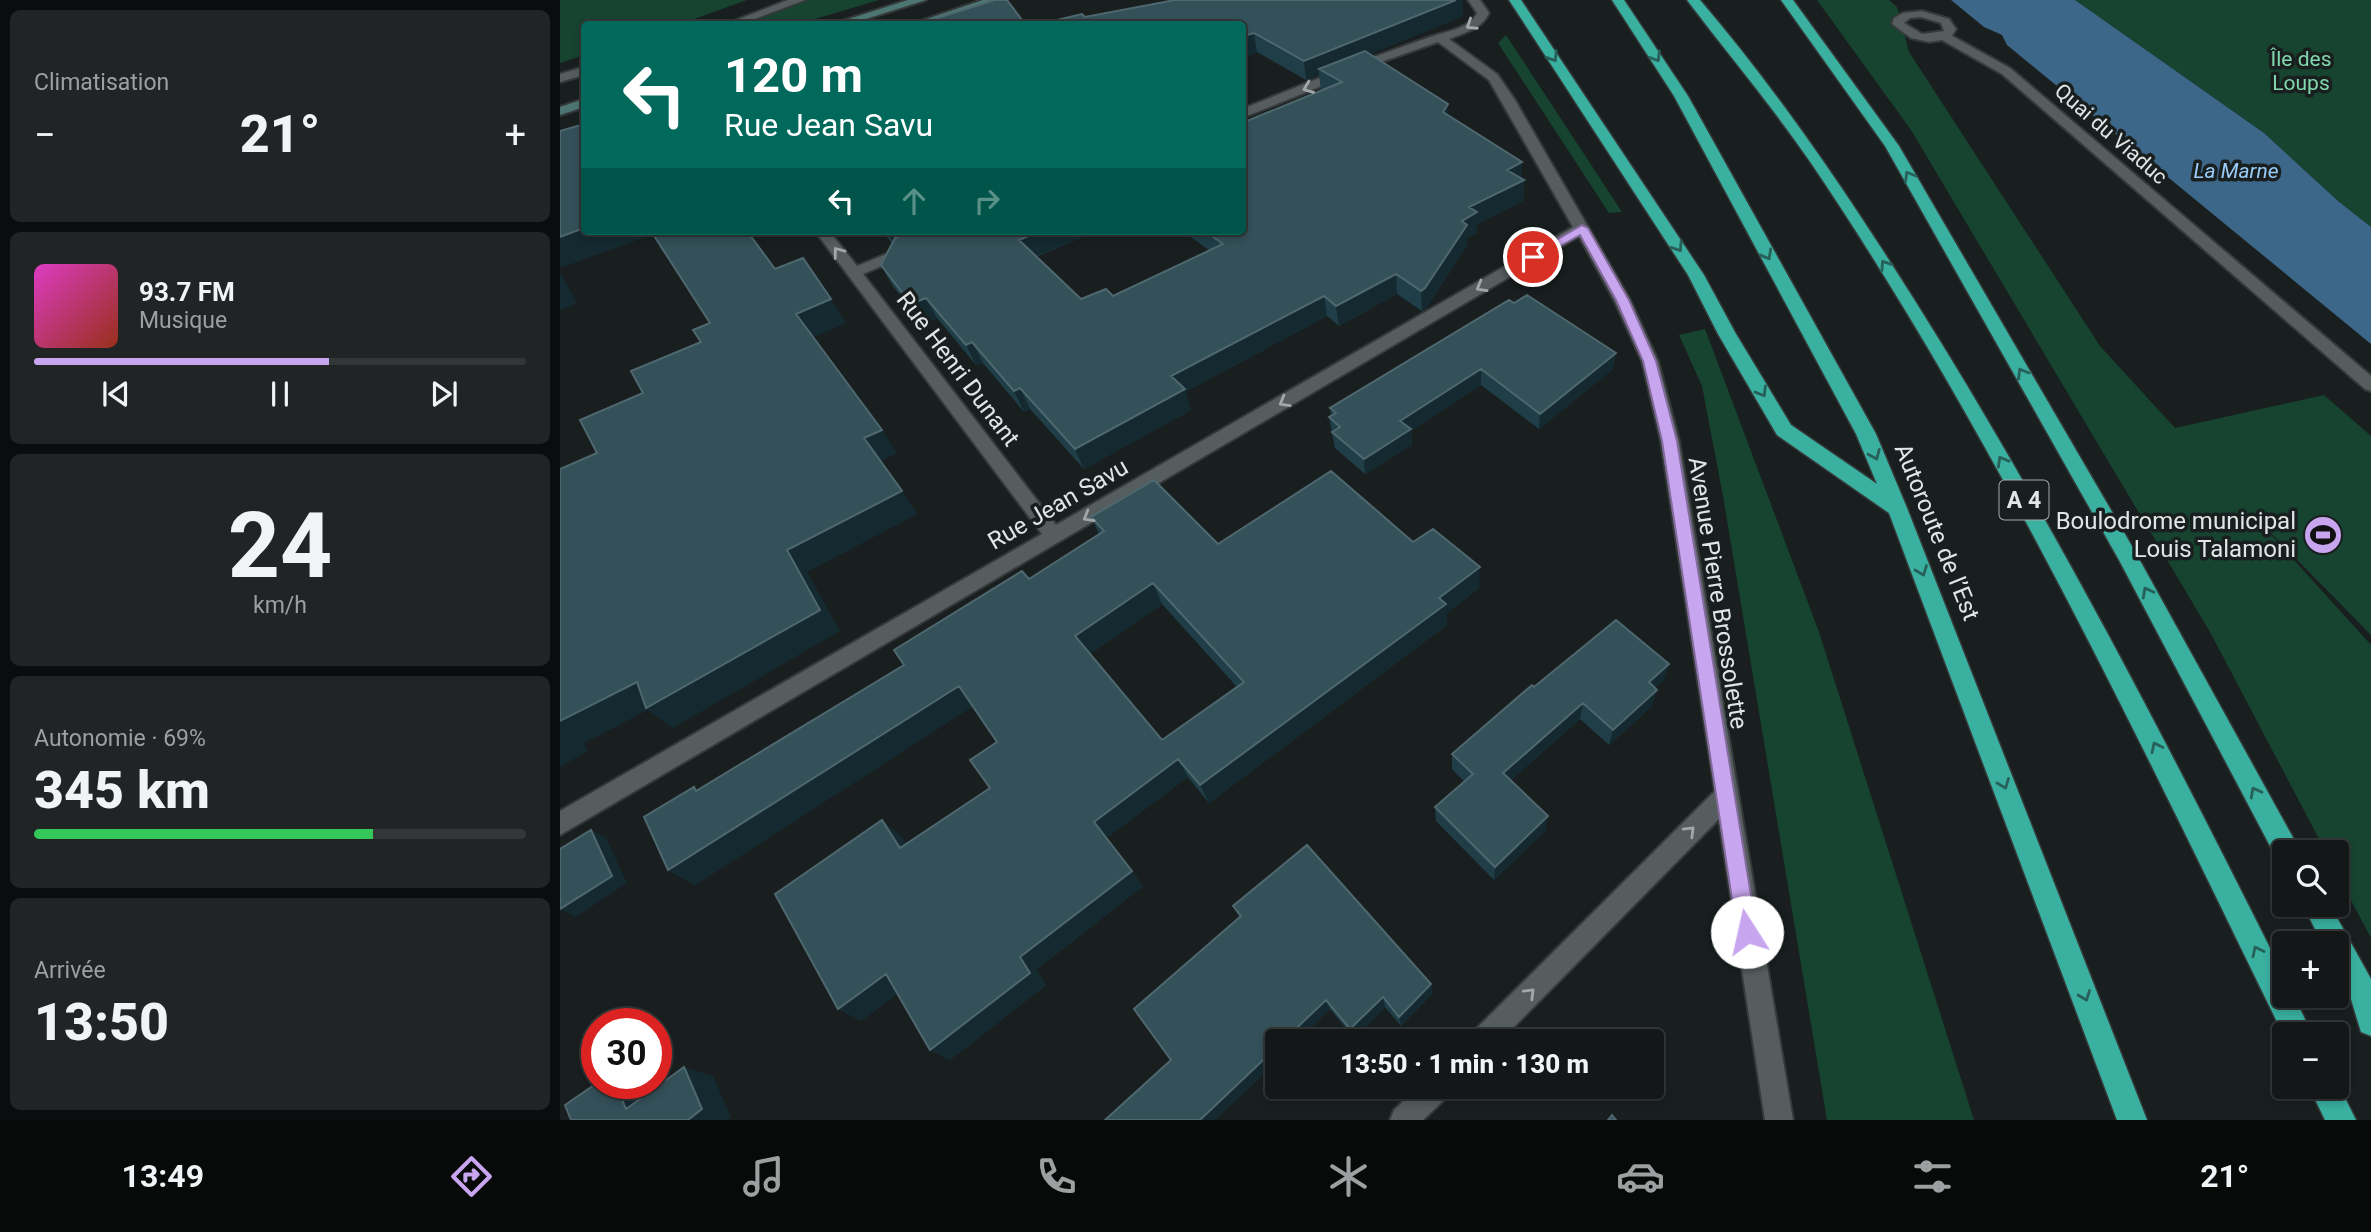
<!DOCTYPE html>
<html lang="fr">
<head>
<meta charset="utf-8">
<style>
	:root { --surface:#131717; --page:#202424; --text:#f1f3f6; --muted:#9d9fa1; --line:#323636; --accent:#c8a6ef }
	body { margin:0; font-family:Roboto,sans-serif; background:var(--page); color:var(--text); height:100vh; display:flex; flex-direction:column; font-size:26px; white-space:nowrap }
	* { box-sizing:border-box; margin:0 }
	p { font-size:23px; color:var(--muted) }
	.icon { flex:none; width:38px; height:38px; fill:none; stroke:currentColor; stroke-width:2; stroke-linecap:round; stroke-linejoin:round }
	.map { position:relative; flex:1; overflow:hidden }
	.sheet { display:flex; flex-direction:column; gap:10px; padding:10px; background:#0a0d0d; width:560px }
	.sheet>* { flex:none }
	.banner { position:absolute; left:21px; top:21px; width:665px; height:214px; border-radius:7px; box-shadow:0 4px 10px #0003,0 0 0 2px var(--line); background:#00695c; color:#fff; overflow:hidden }
	.tools { position:absolute; left:1712px; top:840px; display:grid; gap:14px }
	.tools a { display:grid; place-items:center; width:77px; height:77px; border-radius:7px; background:var(--surface); box-shadow:0 4px 10px #0003,0 0 0 2px var(--line); font-size:35px }
	.speed { position:absolute; left:21px; top:1008px; display:flex; gap:14px; font-size:35px; font-weight:700; text-align:center }
	.speed>* { display:grid; place-content:center; width:91px; height:91px; border-radius:50%; background:var(--surface); box-shadow:0 4px 10px #0003,0 0 0 2px var(--line); line-height:1 }
	.speed .limit { border:10px solid #d22; background:#fff; color:#111 }
	.pin { position:absolute; display:grid; place-items:center; width:60px; height:60px; color:#fff; margin:-30px; border:4px solid #fff; border-radius:50%; box-shadow:0 2px 7px #0007 }
	.me { position:absolute; width:77px; margin:-38px; rotate:350deg; stroke-linejoin:round; filter:drop-shadow(0 0 5px #0008) }
	.turn { display:flex; align-items:center; gap:24px; height:147px; padding:0 28px; font-size:32px }
	.turn .icon { width:91px; height:91px; stroke-width:2.5 }
	.turn b { display:block; font-size:49px; line-height:60px }
	.lanes { display:flex; align-items:center; height:66px; padding:0 28px; background:#0003; justify-content:center; gap:35px; direction:ltr }
	.lanes .off { opacity:.35 }
	.big { font-size:52px; font-weight:800; line-height:1.1 }
	.sheet .tile { flex:1; display:flex; flex-direction:column; justify-content:center; gap:10px; min-width:0; padding:0 24px; border-radius:10px; background:var(--page) }
	.sheet .dial { align-items:center; gap:0 }
	.dial b { font-size:91px; line-height:1 }
	.song { display:flex; align-items:center; gap:21px }
	.cover { width:84px; height:84px; border-radius:10px; background:linear-gradient(135deg,hsl(310 70% 55%),hsl(10 70% 35%)) }
	.played { height:7px; border-radius:4px; background:linear-gradient(90deg,var(--accent) 60%,var(--line) 60%) }
	.keys { display:flex; justify-content:space-around; direction:ltr }
	.heat { display:flex; justify-content:space-between; align-items:center; font-size:38px; direction:ltr }
	.charge { height:10px; border-radius:5px; background:linear-gradient(90deg,#34c759 69%,var(--line) 0) }
	.trip { position:absolute; left:705px; top:1029px; width:399px; height:70px; border-radius:7px; background:var(--surface); box-shadow:0 4px 10px #0003,0 0 0 2px var(--line); font-weight:800; line-height:70px; text-align:center }
	.dock { display:flex; height:112px; justify-content:space-around; align-items:center; background:#080909; color:var(--muted) }
	.dock .icon { width:49px; height:49px }
	.dock .selected { color:var(--accent) }
	.dock b { font-size:32px; color:var(--text) }
	main { display:flex; flex:1; min-height:0 }
	.map>svg:first-child { display:block }
</style>
</head>
<body>
<main>
<section class="sheet">
<div class="tile"><p>Climatisation</p>
<div class="heat"><a>−</a><b class="big">21°</b><a>+</a></div>
</div>
<div class="tile">
<div class="song"><i class="cover"></i><div><b>93.7 FM</b><p>Musique</p></div></div>
<div class="played"></div>
<div class="keys"><svg class="icon" aria-label="previous" viewBox="0 0 24 24"><path d="M18 5L8 12l10 7zM5 5v14"/></svg><svg class="icon" aria-label="pause" viewBox="0 0 24 24"><path d="M8 5v14M16 5v14"/></svg><svg class="icon" aria-label="next" viewBox="0 0 24 24"><path d="M6 5l10 7-10 7zM19 5v14"/></svg></div>
</div>
<div class="tile dial"><b>24</b><p>km/h</p></div>
<div class="tile"><p>Autonomie · 69%</p><b class="big">345 km</b><div class="charge"></div></div>
<div class="tile"><p>Arrivée</p><b class="big">13:50</b></div>
</section>
<div class="map">
<svg width="1811" height="1120" viewBox="0 0 1811 1120">
	<rect width="100%" height="100%" fill="#191f1f"/>
	<!-- green -->
	<path fill="#164431" d="M0 0H187L120 24H24V55L0 63Z
		M248 0H319L238 24H183Z
		M1257 0H1329L1337 7 1349 52 1540 346 1615 428 1764 395 1811 436V635L1695 517 1811 645V938L1776 872V852H1766L1650 632 1351 130Z
		M1515 0H1811V227L1778 201 1704 133Z
		M946 35 1062 212 1049 213 938 43Z
		M1145 329 1259 632 1414 1120H1267L1163 496 1142 386 1119 335Z"/>
	<!-- water -->
	<path fill="#3c6788" d="M1391 0H1515L1704 133 1778 201 1811 227V344L1447 45 1442 35 1424 27Z"/>
	<g fill="none" stroke-linecap="round" stroke-linejoin="round">
		<defs>
			<path id="service" d="M228 0H245L181 24H166Z
				M24 67V75L0 82V74Z"/>
			<path id="minor" d="M908 0H920L929 13C922 29 904 33 889 39L937 74 955 100 1070 300 1098 361 1119 441 1233 1120H1205L1159 819 940 1041H909L913 1032 1155 791 1101 441 1082 361 1054 300 1019 236 0 835V811L482 534 255 231H269L297 266 383 231H403L303 274 496 525 1013 227 929 80 878 42 824 61 682 118V109C747 83 810 57 876 35 889 31 911 27 917 13Z
				M1362 11 1389 19 1396 29 1392 36 1450 68 1811 376V391L1805 389 1442 74 1382 40 1369 42 1351 38 1332 24 1334 18 1343 13ZM1361 17 1381 23 1384 31 1362 34 1344 23 1350 18Z
				M858 1087H890L887 1097 863 1120H830L834 1110Z"/>
			<path id="secondary" d="M348 0H366L290 24H273Z
				M423 0H440L368 24H352Z
				M24 99V107L0 115V107Z"/>
			<path id="motorway" d="M949 0H961L1144 275 1176 334 1231 425 1317 484 1296 434 1114 96 1052 0H1064L1128 96 1316 434 1347 508 1587 1120H1557L1329 513 1217 435 1158 334 1128 275Z
				M1127 0H1140C1232 108 1309 226 1383 346 1508 550 1617 762 1724 976V996H1734L1752 1034 1724 1036C1578 738 1437 438 1251 163 1212 106 1168 54 1127 0Z
				M1221 0H1233L1339 146 1573 548 1736 843 1740 852H1724V863L1718 861 1559 560 1325 146Z
				M1743 905H1770L1811 979V1036L1801 1032 1790 996 1776 970V943H1762Z
				M1776 1080 1796 1120H1765L1749 1087H1776Z"/>
		</defs>
		<!-- service casing -->
		<use href="#service" stroke="#35393a" stroke-width="4"/>
		<!-- minor casing -->
		<use href="#minor" stroke="#35393a" stroke-width="4"/>
		<!-- secondary casing -->
		<use href="#secondary" stroke="#35393a" stroke-width="4"/>
		<!-- motorway casing -->
		<use href="#motorway" stroke="#35393a" stroke-width="3"/>
		<!-- service -->
		<use href="#service" fill="#565d5e" fill-rule="evenodd"/>
		<!-- minor -->
		<use href="#minor" fill="#565d5e" fill-rule="evenodd"/>
		<!-- secondary -->
		<use href="#secondary" fill="#4d7672" fill-rule="evenodd"/>
		<!-- motorway -->
		<use href="#motorway" fill="#39b0a0" fill-rule="evenodd"/>
	</g>
	<!-- wall -->
	<path fill="#1f3e48" fill-rule="evenodd" d="M609 0H903V16L810 54 888 104V115L964 180 963 201 917 224V233L907 238V245L866 309 862 311 837 294 779 326 767 316 625 392 631 410 524 469 470 409 464 412 423 363 416 365 377 318 363 324 332 285 321 265 332 243 321 231H536L476 257 521 299 553 296 649 250 622 231H682L763 90 761 89 759 75 746 80 697 52 688 56 682 53V24L525 17 609 1Z
		M949 300 1053 369 979 429 921 385 851 431 852 445 805 474 775 448 769 417 771 416 770 408Z
		M531 517 658 544 853 542 919 588 886 614 887 625 649 803 628 777 546 838 583 886 476 970 486 985 390 1060 370 1050 337 994 301 1021 342 837 346 844 430 788 437 742 413 706 135 885 108 870 137 790 344 665 469 579 539 534ZM602 604 677 687 602 740 530 654Z
		M1104 680 1095 688 1092 706 1049 745 1020 719 951 780 986 830 934 880 876 821 875 807 904 781 892 769V754L974 687Z
		M673 906 871 984 872 994 841 1026 825 1007 794 1038 770 1009 737 1041H718V1060L655 1120H545L611 1060 679 917Z"/>
	<!-- shaded-wall -->
	<path fill="#142a30" d="M896 0H903V16L765 73 759 69V75L746 80 744 61Z
		M694 33 697 52 688 56 684 36Z
		M888 104V124L883 112Z
		M962 162 961 182 964 180 963 201 917 224V233L907 238V245L866 309 862 311 861 291 902 221 909 207 947 170Z
		M24 228V231H93L95 234 0 268V237Z
		M327 231H376L336 247Z
		M480 231H536L467 260 459 240Z
		M0 272 17 303 0 310Z
		M836 274 837 294 779 326 776 306Z
		M764 296 767 316 625 392 631 410 524 469 515 449 611 376Z
		M366 298 377 318 363 324 351 304Z
		M271 299 286 323 252 338 236 314Z
		M412 342 423 363 416 365 406 345Z
		M1056 353 1053 369 979 429 980 414Z
		M921 369V385L851 431 852 445 805 474 804 459 840 421Z
		M460 388 470 409 464 412 454 391Z
		M322 430 337 453 320 461 304 438Z
		M342 491 358 514 247 572 280 631 113 728 88 710 24 743 28 751 0 767V721L227 550Z
		M920 567 919 588 886 614 887 625 649 803 640 785Z
		M593 583 602 604 527 656 515 636Z
		M1109 664 1104 680 1084 698 1089 682Z
		M399 686 415 705 135 885 108 870Z
		M1097 690 1092 706 1049 745 1053 730Z
		M1023 703 1020 719 942 788 943 773Z
		M618 759 628 777 546 838 534 822Z
		M988 816 986 830 934 880 935 867Z
		M322 820 342 837 359 864 340 848Z
		M31 830 46 838 67 883 16 917 0 909Z
		M572 871 583 886 476 970 486 985 390 1060 370 1050 460 957Z
		M326 974 347 987 301 1021 278 1009Z
		M871 984 872 994 841 1026 839 1017Z
		M823 997 825 1007 794 1038 790 1029Z
		M766 1000 770 1009 737 1041H723Z
		M718 1046V1060L655 1120H640Z
		M124 1067 153 1076 171 1117 168 1120H128Z
		M55 1083H83L98 1117 66 1109Z"/>
	<!-- building -->
	<path fill="#345059" stroke="#4f676f" stroke-width="2" fill-rule="evenodd" d="M435 0H447L465 24H358Z
		M615 0H896L744 61 694 33 684 36 682 35V24H480L522 14 525 17Z
		M805 51 888 104 883 112 962 162 947 170 964 180 909 207 917 212 902 221 907 225 865 288 861 291 836 274 776 306 764 296 611 376 625 389 515 449 460 388 454 391 412 342 406 345 366 298 351 304 321 265 335 238 352 231H480L459 240 521 299 546 289 553 296 663 244 645 231H682V123L782 82 759 69Z
		M24 124V228L0 237V131Z
		M91 231H187L215 269 243 258 271 299 236 314 322 430 304 438 342 491 227 550 260 610 86 708 77 682 0 721V469L37 453 20 420 83 393 71 371 141 342 133 330 150 323Z
		M967 295 1056 353 980 414 921 369 840 421 851 429 804 459 772 432 780 427 769 417 776 413 770 408 949 300 954 303Z
		M771 471 853 542 873 529 920 567 879 598 886 604 640 785 618 759 534 822 572 871 460 957 470 973 370 1050 326 974 278 1009 215 894 322 820 340 848 430 788 410 760 437 742 399 686 108 870 84 817 134 787 136 791 344 665 334 650 462 571 469 579 544 531 531 517 594 480 658 544ZM593 583 684 682 602 740 515 636Z
		M1056 620 1109 664 1089 682 1097 690 1053 730 1023 703 943 773 988 816 935 867 875 807 913 774 892 754 972 685 974 687Z
		M31 830 52 876 0 909V849Z
		M747 845 871 984 839 1017 823 997 790 1029 766 1000 723 1041H718V1046L640 1120H545L611 1060 574 1009 681 916 673 906Z
		M124 1067 142 1109 128 1120H11L5 1105 37 1083H55L66 1109Z
		M1052 1115 1056 1120H1048Z"/>
	<!-- one-way arrows -->
	<defs><path id="oneway-chevron" d="M-2-3.5L2.5 0L-2 3.5" fill="none" stroke-width="1.6" stroke-linecap="round" stroke-linejoin="round" transform="scale(1.75)"/></defs>
	<g stroke="#a2a8a9">
		<use href="#oneway-chevron" transform="translate(911 25) rotate(147)"/>
		<use href="#oneway-chevron" transform="translate(748 88) rotate(158)"/>
		<use href="#oneway-chevron" transform="translate(278 252) rotate(-127)"/>
		<use href="#oneway-chevron" transform="translate(921 287) rotate(150)"/>
		<use href="#oneway-chevron" transform="translate(724 402) rotate(150)"/>
		<use href="#oneway-chevron" transform="translate(528 517) rotate(150)"/>
		<use href="#oneway-chevron" transform="translate(1130 831) rotate(-45)"/>
		<use href="#oneway-chevron" transform="translate(970 993) rotate(-45)"/>
	</g>
	<g stroke="#276059">
		<use href="#oneway-chevron" transform="translate(993 57) rotate(57)"/>
		<use href="#oneway-chevron" transform="translate(1096 57) rotate(58)"/>
		<use href="#oneway-chevron" transform="translate(1349 176) rotate(-120)"/>
		<use href="#oneway-chevron" transform="translate(1118 247) rotate(57)"/>
		<use href="#oneway-chevron" transform="translate(1207 255) rotate(61)"/>
		<use href="#oneway-chevron" transform="translate(1325 265) rotate(-123)"/>
		<use href="#oneway-chevron" transform="translate(1462 373) rotate(-120)"/>
		<use href="#oneway-chevron" transform="translate(1202 392) rotate(59)"/>
		<use href="#oneway-chevron" transform="translate(1315 455) rotate(67)"/>
		<use href="#oneway-chevron" transform="translate(1442 461) rotate(-119)"/>
		<use href="#oneway-chevron" transform="translate(1362 571) rotate(69)"/>
		<use href="#oneway-chevron" transform="translate(1587 592) rotate(-118)"/>
		<use href="#oneway-chevron" transform="translate(1596 747) rotate(-116)"/>
		<use href="#oneway-chevron" transform="translate(1444 784) rotate(69)"/>
		<use href="#oneway-chevron" transform="translate(1695 792) rotate(-118)"/>
		<use href="#oneway-chevron" transform="translate(1697 951) rotate(-116)"/>
		<use href="#oneway-chevron" transform="translate(1525 996) rotate(69)"/>
	</g>
	<!-- route -->
	<path fill="#c8a6ef" stroke="#826c9b" stroke-width="2" d="M1022 225 1028 228 1069 300 1096 361 1117 441 1197 932 1194 939 1187 942 1180 939 1177 932 1102 441 1083 361 1056 300 1020 235 977 259 973 260 967 257Z"/>
	<!-- icons -->
	<defs>
		<symbol id="stadium-disc" viewBox="-11 -11 22 22"><circle r="9.5" fill="#c8a6ef" stroke="#191f1f"/><path d="M0-5a6.5 5 0 1 0 0 10a6.5 5 0 1 0 0-10ZM-3.5-1.8h7v3.6h-7Z" fill="#111"/></symbol>
	</defs>
	<g fill-rule="evenodd">
		<use href="#stadium-disc" x="1741" y="513" width="44" height="44"/>
	</g>
	<g text-anchor="middle" stroke-width="7" stroke-linejoin="round" paint-order="stroke">
		<!-- far-park labels -->
		<g font-size="21" fill="#81d7ae" stroke="#191f1f">
			<text x="1741" y="66">Île des<tspan x="1741" dy="24">Loups</tspan></text>
		</g>
		<!-- far-street labels -->
		<g font-size="21" fill="#e1e5e6" stroke="#191f1f">
			<text transform="translate(1551 134) rotate(41)" y="7">Quai du Viaduc</text>
		</g>
		<!-- far-water labels -->
		<g font-size="21" font-style="italic" fill="#99cdf8" stroke="#191f1f">
			<text x="1676" y="178">La Marne</text>
		</g>
		<!-- shield labels -->
		<rect fill="#191f1f" stroke="#a5aaaa" stroke-width="2" x="1439.5" y="480.5" width="49" height="39" rx="5"/>
		<g font-size="23" font-weight="bold" fill="#e1e5e6">
			<text x="1464" y="508">A 4</text>
		</g>
		<!-- street labels -->
		<g font-size="24" fill="#e1e5e6" stroke="#191f1f">
			<text transform="translate(398 369) rotate(53)" y="8">Rue Henri Dunant</text>
			<text transform="translate(498 504) rotate(-30)" y="8">Rue Jean Savu</text>
			<text transform="translate(1377 532) rotate(68)" y="8">Autoroute de l’Est</text>
			<text transform="translate(1158 593) rotate(81)" y="8">Avenue Pierre Brossolette</text>
		</g>
		<!-- poi labels -->
		<g font-size="24" fill="#e1e5e6" stroke="#191f1f" text-anchor="end">
			<text x="1736" y="529">Boulodrome municipal<tspan x="1736" dy="28">Louis Talamoni</tspan></text>
		</g>
	</g>
</svg>
<div class="tools">
<a><svg class="icon" aria-label="search" viewBox="0 0 24 24"><circle cx="10" cy="10" r="6"/><path d="M15 15l6 6"/></svg></a>
<a>+</a>
<a>−</a>
</div>
<div class="speed"><div class="limit">30</div></div>
<div class="pin" style="left:973px;top:257px;background:#d93025"><svg class="icon" aria-label="arrive" viewBox="0 0 24 24"><path d="M6 21V4h12l-3 4 3 4H6"/></svg></div>
<svg class="me" style="left:1187px;top:932px" viewBox="-20 -20 40 40"><circle r="19" fill="#fff"/><path d="M0-13L10 11 0 6-10 11z" fill="#c8a6ef"/></svg>
<div class="trip">13:50 · 1 min · 130 m</div>
<div class="banner">
<div class="turn"><svg class="icon" aria-label="left" viewBox="0 0 24 24"><path d="M17 20v-9H6M10 6l-5 5 5 5"/></svg><div><b>120 m</b>Rue Jean Savu</div></div>
<div class="lanes"><svg class="icon" aria-label="left" viewBox="0 0 24 24"><path d="M17 20v-9H6M10 6l-5 5 5 5"/></svg><svg class="icon off" aria-label="ahead" viewBox="0 0 24 24"><path d="M12 20V5M6 11l6-6 6 6"/></svg><svg class="icon off" aria-label="right" viewBox="0 0 24 24"><path d="M7 20v-9h11M14 6l5 5-5 5"/></svg></div>
</div>
</div>
</main>
<nav class="dock">
<b>13:49</b>
<svg class="icon selected" aria-label="directions" viewBox="0 0 24 24"><path d="M12 3l9 9-9 9-9-9zM9 14v-3h6M13 9l2 2-2 2"/></svg>
<svg class="icon" aria-label="music" viewBox="0 0 24 24"><path d="M9 18V5l10-2v13"/><circle cx="6" cy="18" r="3"/><circle cx="16" cy="16" r="3"/></svg>
<svg class="icon" aria-label="phone" viewBox="0 0 24 24"><path d="M5 4h4l2 5-3 2q2 4 5 5l2-3 5 2v4C11 20 4 13 5 4z"/></svg>
<svg class="icon" aria-label="climate" viewBox="0 0 24 24"><path d="M12 3v18M4 7l16 10M4 17L20 7"/></svg>
<svg class="icon" aria-label="car" viewBox="0 0 24 24"><path d="M5 17H2v-5l4-1 3-4h7l3 4 3 1v5h-3M9 17h6M6 11h13"/><circle cx="7" cy="17" r="2"/><circle cx="17" cy="17" r="2"/></svg>
<svg class="icon" aria-label="filters" viewBox="0 0 24 24"><path d="M4 7h16M4 17h16"/><circle cx="9" cy="7" r="2"/><circle cx="15" cy="17" r="2"/></svg>
<b>21°</b>
</nav>
</body>
</html>
